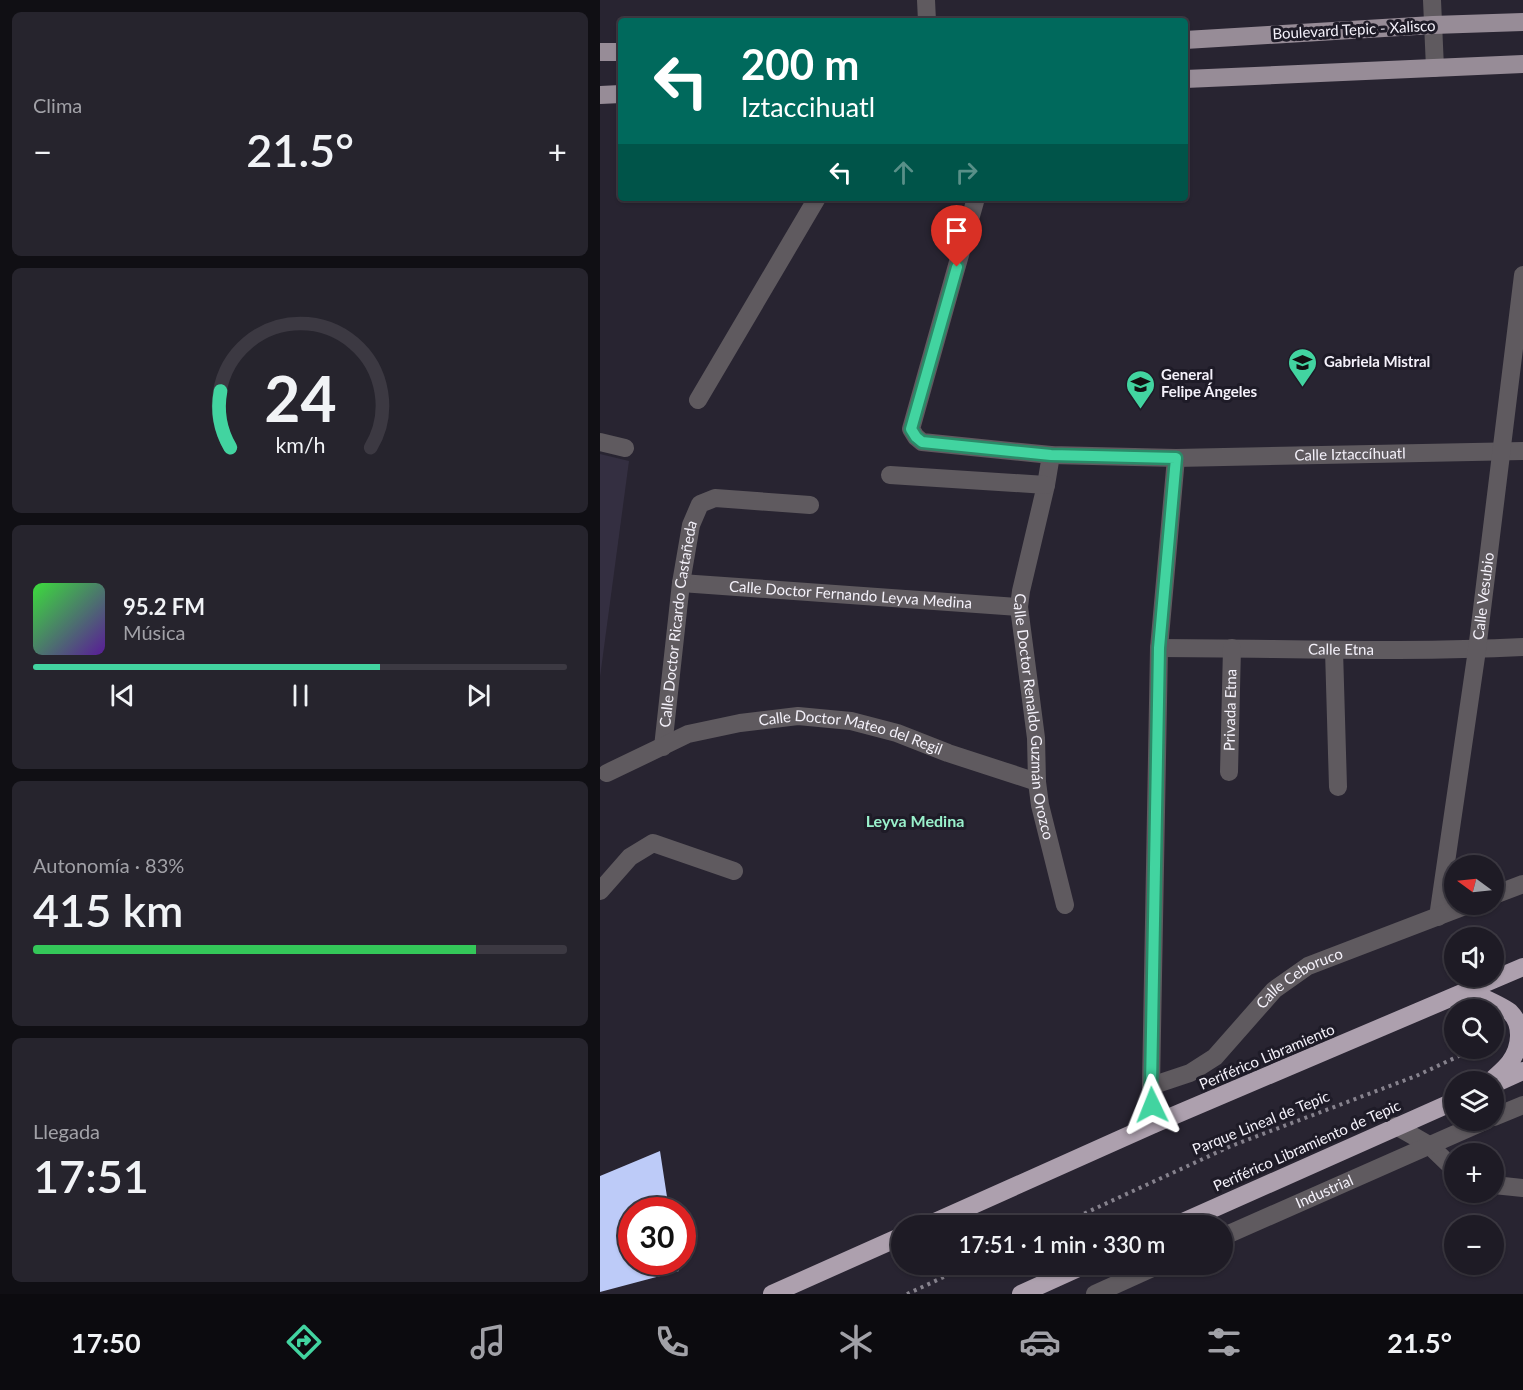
<!DOCTYPE html>
<html lang="es">
<head>
<meta charset="utf-8">
<style>
	:root { --surface:#1e1b25; --page:#26242d; --text:#f1f3f6; --muted:#a1a1a7; --line:#3c3942; --accent:#42d4a0 }
	body { margin:0; font-family:Lato,sans-serif; background:var(--page); color:var(--text); height:100vh; display:flex; flex-direction:column; font-size:22px; white-space:nowrap }
	* { box-sizing:border-box; margin:0 }
	p { font-size:20px; color:var(--muted) }
	.icon { flex:none; width:33px; height:33px; fill:none; stroke:currentColor; stroke-width:2; stroke-linecap:round; stroke-linejoin:round }
	.map { position:relative; flex:1; overflow:hidden }
	.panel { display:flex; flex-direction:column; gap:12px; padding:12px; background:#100f14; width:600px }
	.panel>* { flex:none }
	.top-card { position:absolute; left:18px; top:18px; width:570px; height:183px; border-radius:6px; box-shadow:0 2px 4px #0004,0 0 0 2px var(--line); background:#00695c; color:#fff; overflow:hidden }
	.needle { width:39px; rotate:285deg }
	.controls { position:absolute; left:844px; top:855px; display:grid; gap:12px }
	.controls a { display:grid; place-items:center; width:60px; height:60px; border-radius:50%; background:var(--surface); box-shadow:0 2px 4px #0004,0 0 0 2px var(--line); font-size:30px }
	.speed { position:absolute; left:18px; top:1197px; display:flex; gap:12px; font-size:30px; font-weight:700; text-align:center }
	.speed>* { display:grid; place-content:center; width:78px; height:78px; border-radius:50%; background:var(--surface); box-shadow:0 2px 4px #0004,0 0 0 2px var(--line); line-height:1 }
	.speed .limit { border:9px solid #d22; background:#fff; color:#111 }
	.pin { position:absolute; display:grid; place-items:center; width:51px; height:51px; color:#fff; margin:-62px -26px; border-radius:50% 50% 50% 0; rotate:-45deg; box-shadow:0 0 6px #0007 }
	.pin .icon { rotate:45deg }
	.me { position:absolute; width:66px; margin:-33px; rotate:358deg; stroke-linejoin:round; filter:drop-shadow(0 0 4px #0008) }
	.turn { display:flex; align-items:center; gap:21px; height:126px; padding:0 24px; font-size:27px }
	.turn .icon { width:78px; height:78px; stroke-width:2.5 }
	.turn b { display:block; font-size:42px; line-height:51px }
	.lanes { display:flex; align-items:center; height:57px; padding:0 24px; background:#0003; justify-content:center; gap:30px; direction:ltr }
	.lanes .off { opacity:.35 }
	.big { font-size:45px; font-weight:600; line-height:1.1 }
	.panel .tile { flex:1; display:flex; flex-direction:column; justify-content:center; gap:9px; min-width:0; padding:0 21px; border-radius:9px; background:var(--page) }
	.panel .dial { align-items:center; gap:0 }
	.dial svg { height:156px; overflow:visible; fill:none; stroke:var(--line); stroke-width:7; stroke-linecap:round; text-anchor:middle }
	.dial text { fill:var(--text); stroke:none }
	.song { display:flex; align-items:center; gap:18px }
	.cover { width:72px; height:72px; border-radius:9px; background:linear-gradient(135deg,hsl(120 70% 55%),hsl(270 70% 35%)) }
	.played { height:6px; border-radius:3px; background:linear-gradient(90deg,var(--accent) 65%,var(--line) 65%) }
	.keys { display:flex; justify-content:space-around; direction:ltr }
	.heat { display:flex; justify-content:space-between; align-items:center; font-size:33px; direction:ltr }
	.charge { height:9px; border-radius:4px; background:linear-gradient(90deg,#34c759 83%,var(--line) 0) }
	.trip { position:absolute; left:291px; top:1215px; width:342px; height:60px; border-radius:30px; background:var(--surface); box-shadow:0 2px 4px #0004,0 0 0 2px var(--line); font-weight:600; line-height:60px; text-align:center }
	.tab-bar { display:flex; height:96px; justify-content:space-around; align-items:center; background:#0c0b0f; color:var(--muted) }
	.tab-bar .icon { width:42px; height:42px }
	.tab-bar .on { color:var(--accent) }
	.tab-bar b { font-size:27px; color:var(--text) }
	main { display:flex; flex:1; min-height:0 }
	.map>svg:first-child { display:block }
</style>
</head>
<body>
<main>
<section class="panel">
<div class="tile"><p>Clima</p>
<div class="heat"><a>−</a><b class="big">21.5°</b><a>+</a></div>
</div>
<div class="tile dial"><svg viewBox="0 0 100 80">
<path d="M14 69A42 42 0 1 1 86 69"/>
<path d="M14 69A42 42 0 0 1 9 40" stroke="#42d4a0"/>
<text x="50" y="56" font-size="32" font-weight="700">24</text>
<text x="50" y="72" font-size="11">km/h</text>
</svg></div>
<div class="tile">
<div class="song"><i class="cover"></i><div><b>95.2 FM</b><p>Música</p></div></div>
<div class="played"></div>
<div class="keys"><svg class="icon" aria-label="previous" viewBox="0 0 24 24"><path d="M18 5L8 12l10 7zM5 5v14"/></svg><svg class="icon" aria-label="pause" viewBox="0 0 24 24"><path d="M8 5v14M16 5v14"/></svg><svg class="icon" aria-label="next" viewBox="0 0 24 24"><path d="M6 5l10 7-10 7zM19 5v14"/></svg></div>
</div>
<div class="tile"><p>Autonomía · 83%</p><b class="big">415 km</b><div class="charge"></div></div>
<div class="tile"><p>Llegada</p><b class="big">17:51</b></div>
</section>
<div class="map">
<svg width="923" height="1294" viewBox="0 0 923 1294">
	<rect width="100%" height="100%" fill="#282431"/>
	<!-- built -->
	<path fill="#342f41" d="M0 454 29 461 0 677Z"/>
	<!-- building -->
	<path fill="#bdcbf8" d="M60 1151 69 1210H32V1262H78L79 1271 0 1292V1176Z"/>
	<g fill="none" stroke-linecap="round" stroke-linejoin="round">
		<!-- path -->
		<path stroke="#86828d" stroke-width="4" stroke-dasharray="3 4.5" stroke-linecap="butt" d="M457 1226 631 1146 816 1076 876 1048
			M307 1294 372 1264"/>
		<!-- minor -->
		<g stroke="#5f5a5f" stroke-width="18">
			<path d="M326 0 327 21"/>
			<path d="M832 0 835 68"/>
			<path id="s1" d="M376 198 311 429 316 437 322 442 451 455 576 458 923 451"/>
			<path d="M98 400 217 198"/>
			<path d="M0 442 25 448"/>
			<path id="s2" d="M451 455 446 485 421 591 419 607 436 738 437 782 440 805 465 905"/>
			<path d="M290 475 446 485"/>
			<path id="s3" d="M81 583 419 607"/>
			<path id="s4" d="M559 648C680 648 802 653 923 647"/>
			<path d="M734 650 738 787"/>
			<path id="s5" d="M63 747 81 583 91 525 100 504 115 498 210 505"/>
			<path id="s6" d="M629 772 632 648"/>
			<path id="s7" d="M7 773 88 734 140 723 198 716 251 721 297 733 348 753 437 782"/>
			<path d="M0 891 30 857 53 843 134 871"/>
			<path d="M894 895 923 884"/>
			<path id="s8" d="M838 917 877 650 923 275"/>
			<path id="s9" d="M551 1086 590 1073 615 1057 674 990 708 966 870 904"/>
			<path d="M894 1117 923 1105"/>
			<path d="M554 1124 551 1086 559 648 576 458"/>
			<path d="M796 1126 829 1145 855 1170"/>
			<path d="M894 1185 923 1188"/>
			<path id="s10" d="M622 1237 887 1120"/>
			<path d="M495 1294 561 1264"/>
		</g>
		<!-- major -->
		<path stroke="#978c97" stroke-width="18" d="M585 40 833 25 923 22
			M0 52H21
			M585 79 923 64
			M0 95 21 94"/>
		<!-- highway -->
		<path stroke="#ada0ae" stroke-width="18" d="M868 991C881 997 899 1004 910 1012 923 1025 921 1047 910 1062 905 1069 897 1075 890 1082
			M894 1084 923 1071
			M326 1226 554 1124 923 967
			M574 1226 855 1101
			M172 1294 302 1236
			M421 1294 487 1264"/>
	</g>
	<g fill="none" stroke-linecap="round" stroke-linejoin="round">
		<defs>
			<path id="route" d="M357 267 311 429 316 437 322 442 451 455 576 458 559 648 551 1086 552 1105"/>
		</defs>
		<!-- route casing -->
		<use href="#route" stroke="#2b8a68" stroke-width="15"/>
		<!-- route -->
		<use href="#route" stroke="#42d4a0" stroke-width="10"/>
	</g>
	<!-- icons -->
	<defs>
		<symbol id="school-pin" viewBox="-11 -11 22 30"><path d="M0 17L-7.5 6A9.5 9.5 0 1 1 7.5 6Z" fill="#42d4a0" stroke="#1e1b27"/><path d="M0-5L7-2L0 1L-7-2ZM-4 1L0 2.5L4 1V4Q0 6-4 4Z" fill="#111"/></symbol>
	</defs>
	<g fill-rule="evenodd">
		<use href="#school-pin" x="686" y="346" width="33" height="45"/>
		<use href="#school-pin" x="524" y="368" width="33" height="45"/>
	</g>
	<g text-anchor="middle" stroke-width="6" stroke-linejoin="round" paint-order="stroke">
		<!-- street labels -->
		<g font-size="15" fill="#f4f1fa" stroke="#1e1b27">
			<text transform="translate(754 30) rotate(-3)" y="5">Boulevard Tepic - Xalisco</text>
			<text dy="5" stroke="none"><textPath href="#s1" startOffset="686">Calle Iztaccíhuatl</textPath></text>
			<text dy="5" stroke="none"><textPath href="#s3" startOffset="170">Calle Doctor Fernando Leyva Medina</textPath></text>
			<text dy="5" stroke="none"><textPath href="#s8" startOffset="324">Calle Vesubio</textPath></text>
			<text dy="5" stroke="none"><textPath href="#s5" startOffset="124">Calle Doctor Ricardo Castañeda</textPath></text>
			<text dy="5" stroke="none"><textPath href="#s4" startOffset="182">Calle Etna</textPath></text>
			<text dy="5" stroke="none"><textPath href="#s6" startOffset="62">Privada Etna</textPath></text>
			<text dy="5" stroke="none"><textPath href="#s2" startOffset="266">Calle Doctor Renaldo Guzmán Orozco</textPath></text>
			<text dy="5" stroke="none"><textPath href="#s7" startOffset="256">Calle Doctor Mateo del Regil</textPath></text>
			<text dy="5" stroke="none"><textPath href="#s9" startOffset="188">Calle Ceboruco</textPath></text>
			<text transform="translate(667 1057) rotate(-23)" y="5">Periférico Libramiento</text>
			<text transform="translate(661 1123) rotate(-22)" y="5">Parque Lineal de Tepic</text>
			<text transform="translate(707 1146) rotate(-24)" y="5">Periférico Libramiento de Tepic</text>
			<text dy="5" stroke="none"><textPath href="#s10" startOffset="112">Industrial</textPath></text>
		</g>
		<!-- poi labels -->
		<g font-size="15" font-weight="bold" fill="#f4f1fa" stroke="#1e1b27" text-anchor="start">
			<text x="724" y="367">Gabriela Mistral</text>
			<text x="561" y="380">General<tspan x="561" dy="17">Felipe Ángeles</tspan></text>
		</g>
		<!-- neighbourhood labels -->
		<g font-size="16" font-weight="bold" fill="#99f0cb" stroke="#1e1b27">
			<text x="315" y="827">Leyva Medina</text>
		</g>
	</g>
</svg>
<div class="controls">
<a><svg class="needle" viewBox="-14 -14 28 28"><path d="M0-13l5 13h-10z" fill="#e53935"/><path d="M0 13l5-13h-10z" fill="#a1a1a7"/></svg></a>
<a><svg class="icon" aria-label="sound" viewBox="0 0 24 24"><path d="M4 9h4l5-4v14l-5-4H4zM17 9q2 3 0 6"/></svg></a>
<a><svg class="icon" aria-label="search" viewBox="0 0 24 24"><circle cx="10" cy="10" r="6"/><path d="M15 15l6 6"/></svg></a>
<a><svg class="icon" aria-label="layers" viewBox="0 0 24 24"><path d="M12 4l9 5-9 5-9-5zM3 14l9 5 9-5"/></svg></a>
<a>+</a>
<a>−</a>
</div>
<div class="speed"><div class="limit">30</div></div>
<div class="pin" style="left:357px;top:267px;background:#d93025"><svg class="icon" aria-label="arrive" viewBox="0 0 24 24"><path d="M6 21V4h12l-3 4 3 4H6"/></svg></div>
<svg class="me" style="left:552px;top:1105px" viewBox="-20 -20 40 40"><path d="M0-17L14 15 0 8-14 15z" fill="#42d4a0" stroke="#fff" stroke-width="4"/></svg>
<div class="trip">17:51 · 1 min · 330 m</div>
<div class="top-card">
<div class="turn"><svg class="icon" aria-label="left" viewBox="0 0 24 24"><path d="M17 20v-9H6M10 6l-5 5 5 5"/></svg><div><b>200 m</b>Iztaccihuatl</div></div>
<div class="lanes"><svg class="icon" aria-label="left" viewBox="0 0 24 24"><path d="M17 20v-9H6M10 6l-5 5 5 5"/></svg><svg class="icon off" aria-label="ahead" viewBox="0 0 24 24"><path d="M12 20V5M6 11l6-6 6 6"/></svg><svg class="icon off" aria-label="right" viewBox="0 0 24 24"><path d="M7 20v-9h11M14 6l5 5-5 5"/></svg></div>
</div>
</div>
</main>
<nav class="tab-bar">
<b>17:50</b>
<svg class="icon on" aria-label="directions" viewBox="0 0 24 24"><path d="M12 3l9 9-9 9-9-9zM9 14v-3h6M13 9l2 2-2 2"/></svg>
<svg class="icon" aria-label="music" viewBox="0 0 24 24"><path d="M9 18V5l10-2v13"/><circle cx="6" cy="18" r="3"/><circle cx="16" cy="16" r="3"/></svg>
<svg class="icon" aria-label="phone" viewBox="0 0 24 24"><path d="M5 4h4l2 5-3 2q2 4 5 5l2-3 5 2v4C11 20 4 13 5 4z"/></svg>
<svg class="icon" aria-label="climate" viewBox="0 0 24 24"><path d="M12 3v18M4 7l16 10M4 17L20 7"/></svg>
<svg class="icon" aria-label="car" viewBox="0 0 24 24"><path d="M5 17H2v-5l4-1 3-4h7l3 4 3 1v5h-3M9 17h6M6 11h13"/><circle cx="7" cy="17" r="2"/><circle cx="17" cy="17" r="2"/></svg>
<svg class="icon" aria-label="filters" viewBox="0 0 24 24"><path d="M4 7h16M4 17h16"/><circle cx="9" cy="7" r="2"/><circle cx="15" cy="17" r="2"/></svg>
<b>21.5°</b>
</nav>
</body>
</html>
